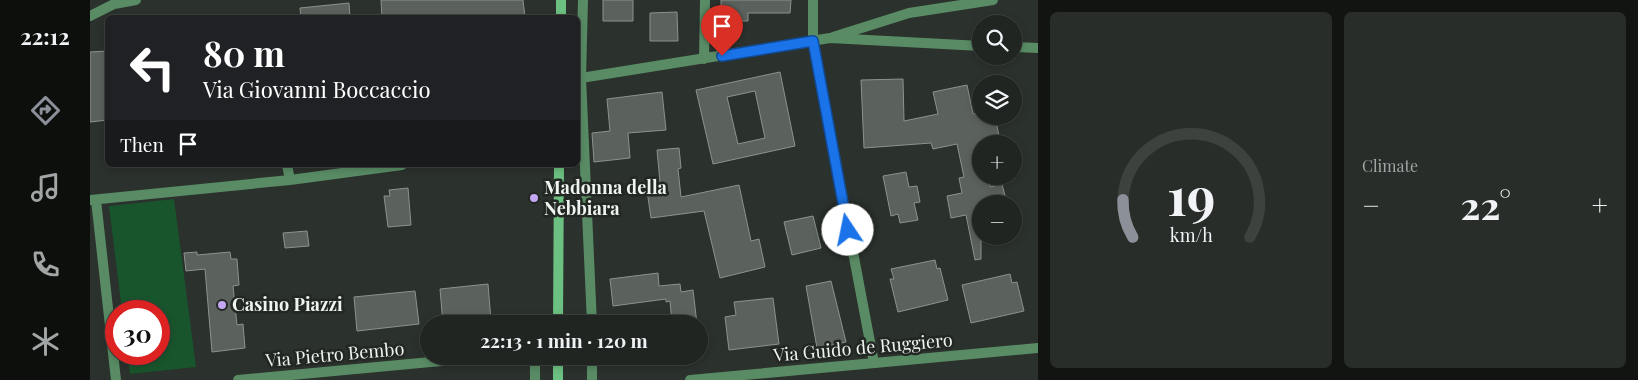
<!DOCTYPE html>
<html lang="en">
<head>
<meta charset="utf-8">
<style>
	:root { --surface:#202521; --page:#282d2a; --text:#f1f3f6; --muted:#a2a5a5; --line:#3d423f; --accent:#8c9099 }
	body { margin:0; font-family:"Playfair Display",serif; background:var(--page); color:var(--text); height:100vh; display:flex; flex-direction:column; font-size:19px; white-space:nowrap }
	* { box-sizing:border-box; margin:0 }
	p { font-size:16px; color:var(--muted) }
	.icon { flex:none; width:28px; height:28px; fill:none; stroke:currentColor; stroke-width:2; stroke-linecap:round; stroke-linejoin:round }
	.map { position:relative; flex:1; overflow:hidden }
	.panel { display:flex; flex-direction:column; gap:12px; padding:12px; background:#121412; width:600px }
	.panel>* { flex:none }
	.top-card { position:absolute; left:15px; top:15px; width:475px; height:152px; border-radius:8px; box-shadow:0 2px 8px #0003,0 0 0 1px var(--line); background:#202124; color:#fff; overflow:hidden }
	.tools { position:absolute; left:882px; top:15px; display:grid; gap:10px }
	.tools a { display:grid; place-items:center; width:50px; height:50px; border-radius:50%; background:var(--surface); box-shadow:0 2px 8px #0003,0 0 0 1px var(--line); font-size:25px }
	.speed { position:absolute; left:15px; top:300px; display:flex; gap:10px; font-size:25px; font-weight:700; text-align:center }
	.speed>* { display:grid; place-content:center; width:65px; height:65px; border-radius:50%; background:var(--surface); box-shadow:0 2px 8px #0003,0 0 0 1px var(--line); line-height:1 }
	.speed .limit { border:8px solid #d22; background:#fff; color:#111 }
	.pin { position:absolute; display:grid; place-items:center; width:42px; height:42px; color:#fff; margin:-51px -21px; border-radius:50% 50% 50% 0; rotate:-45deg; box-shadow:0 0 5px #0007 }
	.pin .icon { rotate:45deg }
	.me { position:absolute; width:55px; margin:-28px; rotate:349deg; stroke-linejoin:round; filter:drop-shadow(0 0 4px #0008) }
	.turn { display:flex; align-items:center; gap:18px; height:105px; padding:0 15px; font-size:22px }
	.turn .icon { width:65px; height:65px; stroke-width:2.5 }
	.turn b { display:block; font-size:35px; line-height:42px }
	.then { display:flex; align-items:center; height:48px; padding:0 15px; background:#0003; gap:10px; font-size:19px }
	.big { font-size:38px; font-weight:700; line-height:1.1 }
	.panel .card { flex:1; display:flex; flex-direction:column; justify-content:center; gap:8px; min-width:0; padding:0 18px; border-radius:8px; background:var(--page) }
	.panel .dial { align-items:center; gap:0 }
	.dial svg { height:130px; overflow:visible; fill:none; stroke:var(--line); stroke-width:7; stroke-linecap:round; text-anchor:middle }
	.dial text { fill:var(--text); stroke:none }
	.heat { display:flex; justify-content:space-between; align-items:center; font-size:28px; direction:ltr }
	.panel .tiles { flex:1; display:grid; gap:12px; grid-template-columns:repeat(2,1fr) }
	.trip { position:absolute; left:330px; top:315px; width:288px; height:50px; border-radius:25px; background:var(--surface); box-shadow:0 2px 8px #0003,0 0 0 1px var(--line); font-weight:700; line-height:50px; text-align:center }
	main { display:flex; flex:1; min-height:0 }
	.dock { display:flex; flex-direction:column; width:90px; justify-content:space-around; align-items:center; background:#0d0f0d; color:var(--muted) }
	.dock .icon { width:35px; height:35px }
	.dock .active { color:var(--accent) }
	.dock b { font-size:22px; color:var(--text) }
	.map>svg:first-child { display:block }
</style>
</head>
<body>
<main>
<nav class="dock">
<b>22:12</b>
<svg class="icon active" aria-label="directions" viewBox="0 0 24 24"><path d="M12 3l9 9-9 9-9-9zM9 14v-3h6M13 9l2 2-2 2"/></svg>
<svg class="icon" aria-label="music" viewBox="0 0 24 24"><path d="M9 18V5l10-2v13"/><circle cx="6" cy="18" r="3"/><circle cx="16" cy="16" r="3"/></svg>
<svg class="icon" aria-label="phone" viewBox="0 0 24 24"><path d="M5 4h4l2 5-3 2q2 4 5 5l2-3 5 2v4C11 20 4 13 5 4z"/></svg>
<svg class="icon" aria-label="climate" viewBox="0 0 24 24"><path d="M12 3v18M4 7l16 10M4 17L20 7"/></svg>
</nav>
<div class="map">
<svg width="948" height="380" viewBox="0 0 948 380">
	<rect width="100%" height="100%" fill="#2b312c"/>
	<!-- park -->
	<path fill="#19552c" d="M84 199 106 367 40 374 37 354H69V311H32L19 206Z"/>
	<!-- building -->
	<path fill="#5b615c" stroke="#8c938d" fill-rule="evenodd" d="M291 0H433L435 17 292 18Z
		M513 0H543V21H513Z
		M631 0H701L700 13H658V21H631Z
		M259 3 260 18H211L210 8Z
		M587 12 588 41H560V13Z
		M18 51V120L0 122V52Z
		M690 72 705 146 623 164 606 90ZM665 91 675 138 648 144 637 97Z
		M813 79 814 121 848 114 843 92 877 85 883 114 891 113V116H905L909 136 891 140V176H898L900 187 912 184 917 204H891V259L885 260 876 215 861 218 857 196 872 193 869 178 874 177 867 144 843 149 841 143 774 148 771 80Z
		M572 92 576 130 538 133 540 158 504 162 502 133 520 131 517 99Z
		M589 148 591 168 588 169 591 197 649 185 661 241 669 239 675 267 630 278 614 211 561 218 556 184 570 182 567 150Z
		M816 172 819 187 827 186 830 202 824 203 828 220 810 223 808 214 801 216 793 176Z
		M318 188 321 225 298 227 294 196H300L299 190Z
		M723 216 731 248 702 255 694 222Z
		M217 231 219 246 195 248 193 233Z
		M107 252V255L140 252 141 259H147L149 285 143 286 147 325 153 324 155 348 122 352 115 269 96 271 94 253Z
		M845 260 847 269 850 268 858 300 808 312 800 279H804L801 269Z
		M568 273 569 286 590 284 591 292 603 290 607 324H582L580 301 576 302V299L523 306 520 279Z
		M920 274 922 283 927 282 934 311 881 323 872 285Z
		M741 281 756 342 727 348 716 286Z
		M398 284 401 321 353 324 350 289Z
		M325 291 329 324 267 331 264 297Z
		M683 298 689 344 639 350 635 317 646 315 644 302Z"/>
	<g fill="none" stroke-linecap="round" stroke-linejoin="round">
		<!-- minor -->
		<path stroke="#598c65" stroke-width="10" d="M493 0 491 78 502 324
			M723 0V41L784 363
			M0 16 24 4 46 0
			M743 37 819 13 903 0
			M924 47 948 48
			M614 59 615 0
			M491 78 740 38 891 46
			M197 165 200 180
			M0 200 200 180 312 165
			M6 200 26 380
			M445 356V380
			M148 380 405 356
			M502 380V356
			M600 380 948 348"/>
		<!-- secondary -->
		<path stroke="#6cc081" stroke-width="10" d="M471 18V0
			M468 324 469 165
			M468 380V356"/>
	</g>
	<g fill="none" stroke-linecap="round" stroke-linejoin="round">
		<defs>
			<path id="route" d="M632 56 723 41 758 230"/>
		</defs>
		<!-- route casing -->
		<use href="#route" stroke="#114b97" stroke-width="12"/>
		<!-- route -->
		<use href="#route" stroke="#1a73e8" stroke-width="9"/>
	</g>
	<!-- markers -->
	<g fill="#c3a7f2" stroke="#222723" stroke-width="2">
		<circle cx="444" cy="198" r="5"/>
		<circle cx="132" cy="305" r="5"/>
	</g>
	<g text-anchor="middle" stroke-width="5" stroke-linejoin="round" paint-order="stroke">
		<!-- poi labels -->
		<g font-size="18" font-weight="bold" fill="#f0f4f1" stroke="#222723" text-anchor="start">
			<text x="454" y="194">Madonna della<tspan x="454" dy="21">Nebbiara</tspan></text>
			<text x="142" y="311">Casino Piazzi</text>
		</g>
		<!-- street labels -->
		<g font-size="18" fill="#f0f4f1" stroke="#222723">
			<text transform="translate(773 348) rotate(-5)" y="6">Via Guido de Ruggiero</text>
			<text transform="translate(245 355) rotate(-5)" y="6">Via Pietro Bembo</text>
		</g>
	</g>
</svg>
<div class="tools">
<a><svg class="icon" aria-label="search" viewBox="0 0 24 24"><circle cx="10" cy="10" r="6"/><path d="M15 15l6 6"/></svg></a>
<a><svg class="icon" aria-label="layers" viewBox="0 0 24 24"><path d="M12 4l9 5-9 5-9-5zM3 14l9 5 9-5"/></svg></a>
<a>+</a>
<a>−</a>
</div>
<div class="speed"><div class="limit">30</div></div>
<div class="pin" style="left:632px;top:56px;background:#d93025"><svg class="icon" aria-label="arrive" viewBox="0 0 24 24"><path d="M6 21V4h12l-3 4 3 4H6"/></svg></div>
<svg class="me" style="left:758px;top:230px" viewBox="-20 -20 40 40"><circle r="19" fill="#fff"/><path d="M0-13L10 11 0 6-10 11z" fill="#1a73e8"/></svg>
<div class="trip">22:13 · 1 min · 120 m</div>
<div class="top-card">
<div class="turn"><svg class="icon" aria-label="left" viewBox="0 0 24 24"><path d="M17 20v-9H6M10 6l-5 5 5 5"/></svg><div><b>80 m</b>Via Giovanni Boccaccio</div></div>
<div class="then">Then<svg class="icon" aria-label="arrive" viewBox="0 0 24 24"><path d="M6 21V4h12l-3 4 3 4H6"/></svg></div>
</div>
</div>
<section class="panel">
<div class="tiles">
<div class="card dial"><svg viewBox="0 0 100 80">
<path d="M14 69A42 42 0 1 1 86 69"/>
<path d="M14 69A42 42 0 0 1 8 46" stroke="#8c9099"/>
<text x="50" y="56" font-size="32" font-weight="700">19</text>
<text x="50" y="72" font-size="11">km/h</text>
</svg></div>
<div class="card"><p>Climate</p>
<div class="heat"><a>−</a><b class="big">22°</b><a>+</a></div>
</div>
</div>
</section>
</main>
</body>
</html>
